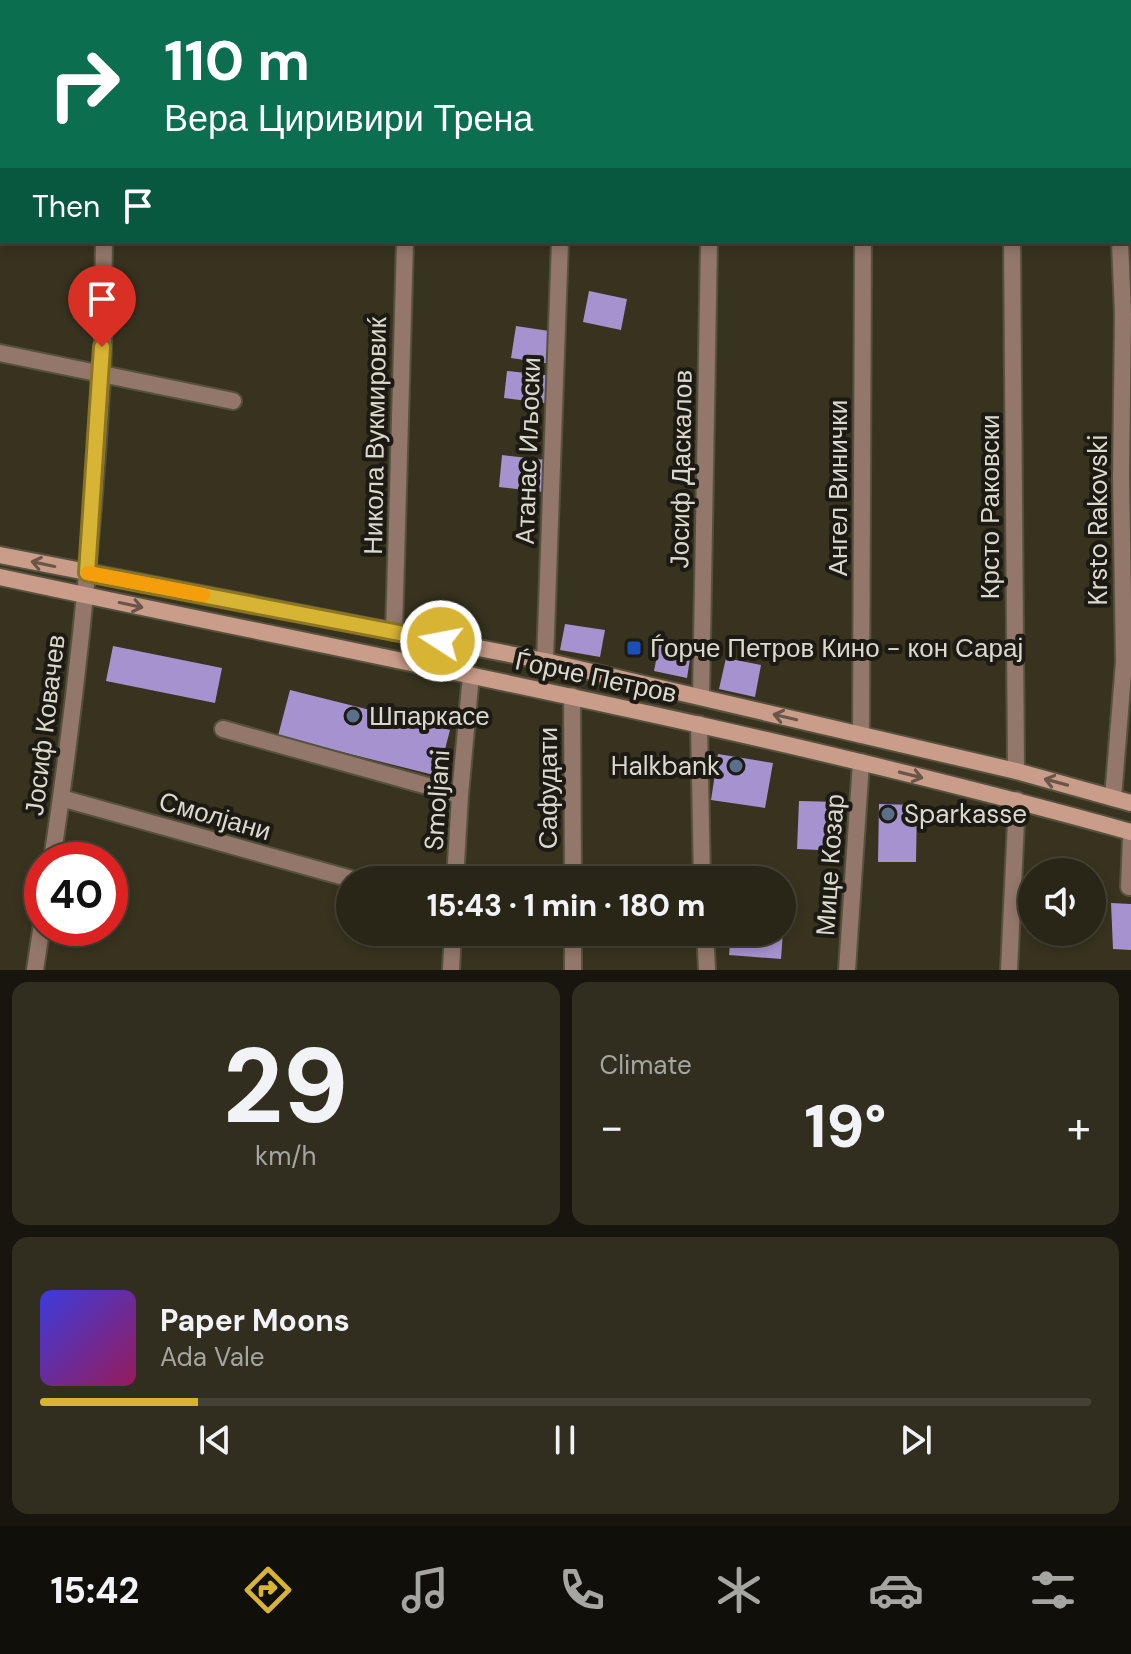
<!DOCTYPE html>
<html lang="en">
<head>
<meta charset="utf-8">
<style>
	:root { --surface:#292617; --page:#312e20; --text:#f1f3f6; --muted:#a5a5a1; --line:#454336; --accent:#d8b434 }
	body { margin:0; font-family:"DM Sans",sans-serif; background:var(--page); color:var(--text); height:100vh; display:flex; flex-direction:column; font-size:30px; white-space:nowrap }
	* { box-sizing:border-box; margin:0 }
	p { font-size:26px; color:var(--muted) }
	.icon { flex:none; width:44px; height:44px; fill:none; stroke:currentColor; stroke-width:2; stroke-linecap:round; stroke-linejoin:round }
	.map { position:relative; height:970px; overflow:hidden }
	.sheet { display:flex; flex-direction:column; gap:12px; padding:12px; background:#17150d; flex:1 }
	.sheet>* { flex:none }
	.banner { position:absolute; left:0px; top:0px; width:1132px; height:244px; box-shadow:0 4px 12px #0003,0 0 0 2px var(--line); background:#0b6e4f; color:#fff; overflow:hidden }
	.tools { position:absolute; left:1018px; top:858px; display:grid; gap:16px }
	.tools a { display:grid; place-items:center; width:88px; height:88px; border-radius:50%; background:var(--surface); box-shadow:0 4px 12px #0003,0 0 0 2px var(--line); font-size:40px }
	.speed { position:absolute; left:24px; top:842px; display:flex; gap:16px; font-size:40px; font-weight:700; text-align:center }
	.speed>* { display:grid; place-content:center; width:104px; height:104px; border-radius:50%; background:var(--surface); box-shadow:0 4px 12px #0003,0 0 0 2px var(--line); line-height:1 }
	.speed .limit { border:12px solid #d22; background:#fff; color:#111 }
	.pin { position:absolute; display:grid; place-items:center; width:68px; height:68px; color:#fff; margin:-82px -34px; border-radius:50% 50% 50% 0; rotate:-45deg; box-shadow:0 0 8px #0007 }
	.pin .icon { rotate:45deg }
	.me { position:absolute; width:88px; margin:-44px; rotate:281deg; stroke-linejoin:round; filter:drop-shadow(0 0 6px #0008) }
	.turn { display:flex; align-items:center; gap:28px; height:168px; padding:0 32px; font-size:36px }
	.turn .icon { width:104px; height:104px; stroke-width:2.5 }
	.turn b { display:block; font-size:56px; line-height:68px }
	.then { display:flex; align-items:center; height:76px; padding:0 32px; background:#0003; gap:16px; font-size:30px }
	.big { font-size:60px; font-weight:800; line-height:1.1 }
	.sheet .tile { flex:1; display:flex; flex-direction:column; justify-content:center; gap:12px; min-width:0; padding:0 28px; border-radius:16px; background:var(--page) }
	.sheet .dial { align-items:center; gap:0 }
	.dial b { font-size:104px; line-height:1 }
	.song { display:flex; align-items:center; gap:24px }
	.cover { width:96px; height:96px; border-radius:12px; background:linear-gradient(135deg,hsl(240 70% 55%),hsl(330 70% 35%)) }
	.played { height:8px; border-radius:4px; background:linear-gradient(90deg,var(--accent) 15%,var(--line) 15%) }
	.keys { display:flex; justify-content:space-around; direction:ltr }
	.heat { display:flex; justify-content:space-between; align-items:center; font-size:44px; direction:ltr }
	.sheet .tiles { flex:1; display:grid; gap:12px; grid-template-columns:1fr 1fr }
	.tile:last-child { grid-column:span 2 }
	.trip { position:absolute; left:336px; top:866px; width:460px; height:80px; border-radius:40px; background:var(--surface); box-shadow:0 4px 12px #0003,0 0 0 2px var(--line); font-weight:800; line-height:80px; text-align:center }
	.dock { display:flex; height:128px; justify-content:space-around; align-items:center; background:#100f09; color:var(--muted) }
	.dock .icon { width:56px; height:56px }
	.dock .selected { color:var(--accent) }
	.dock b { font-size:36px; color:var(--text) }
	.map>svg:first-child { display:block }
</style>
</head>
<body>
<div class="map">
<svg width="1131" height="970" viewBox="0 0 1131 970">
	<rect width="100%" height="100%" fill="#37331f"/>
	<!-- building -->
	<path fill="#a593cf" d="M589 291 627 299 621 330 583 322Z
		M516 326 556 332 551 364 511 358Z
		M507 371 554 376 551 404 504 398Z
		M502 455 546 460 542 492 499 487Z
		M565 624 605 630 600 657 560 650Z
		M660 640 692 646 687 678 654 671Z
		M113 646 222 668 215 703 106 681Z
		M726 658 761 665 755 697 719 689Z
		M290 690 450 730 438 776 278 736Z
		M718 754 773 763 765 808 711 800Z
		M799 801 842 802 840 851 797 849Z
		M879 804 917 805 916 862H878Z
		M1111 903 1131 904V950L1113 949Z
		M731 932H783L781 959 729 955Z"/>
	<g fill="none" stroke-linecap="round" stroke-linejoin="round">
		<defs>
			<path id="street" d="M861 0V2
				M1010 0V2
				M1116 0V2
				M108 2V0
				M414 2V0
				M568 2V0
				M711 2V0
				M0 132 2 133
				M1012 242 1016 771
				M0 353 233 401
				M394 632 405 242
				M545 661 560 242
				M572 696 573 880
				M701 697 709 242
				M699 724 702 880
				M223 729 460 795
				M861 735 863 242
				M61 798 355 880
				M1113 798 1124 662 1121 476 1123 314 1120 242
				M1131 839 1129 887H1131
				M52 860C76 700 93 538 102 376 104 331 103 287 104 242
				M455 880 460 795 471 675
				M705 932 707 970
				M35 970 42 924
				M451 970 453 932
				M573 970V932
				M847 970 861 762
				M1009 970 1017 800"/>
			<path id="secondary" d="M0 555 545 661 1016 771 1131 803
				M0 577C378 658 758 728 1131 832"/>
		</defs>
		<!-- street casing -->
		<use href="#street" stroke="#55513e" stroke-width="20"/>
		<!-- secondary casing -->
		<use href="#secondary" stroke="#55513e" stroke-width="20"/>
		<!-- street -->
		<use href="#street" stroke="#93776b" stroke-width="16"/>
		<!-- secondary -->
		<use href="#secondary" stroke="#ca9d8a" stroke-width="16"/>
	</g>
	<!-- one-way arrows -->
	<defs><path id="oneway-shaft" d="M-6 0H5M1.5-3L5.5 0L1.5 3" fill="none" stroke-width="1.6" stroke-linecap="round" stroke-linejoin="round" transform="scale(2)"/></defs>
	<g stroke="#6a5548">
		<use href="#oneway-shaft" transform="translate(43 564) rotate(-168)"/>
		<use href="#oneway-shaft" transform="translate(131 605) rotate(12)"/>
		<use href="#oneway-shaft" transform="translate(785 717) rotate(-167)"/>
		<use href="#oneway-shaft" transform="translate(911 775) rotate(14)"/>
		<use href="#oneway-shaft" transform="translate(1056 782) rotate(-165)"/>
	</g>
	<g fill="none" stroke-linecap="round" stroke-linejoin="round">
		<defs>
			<path id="route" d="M102 347 87 573 441 641"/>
		</defs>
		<!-- route casing -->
		<use href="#route" stroke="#8c7522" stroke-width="20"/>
		<!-- route -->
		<use href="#route" stroke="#d8b434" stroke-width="14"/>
		<!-- slow -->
		<path stroke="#f59e0b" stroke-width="14" d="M88 573 203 595"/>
	</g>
	<!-- markers -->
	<rect fill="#1a4fb4" stroke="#1c1a12" stroke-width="3" x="626" y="640" width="16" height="16" rx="4"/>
	<g fill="#5c6f8a" stroke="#1c1a12" stroke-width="3">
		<circle cx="353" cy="716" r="8"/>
		<circle cx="736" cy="766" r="8"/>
		<circle cx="888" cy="814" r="8"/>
	</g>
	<g text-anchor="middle" stroke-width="8" stroke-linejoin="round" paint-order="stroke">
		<!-- street labels -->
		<g font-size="26" fill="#dbd9cd" stroke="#1c1a12">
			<text transform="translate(375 436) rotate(-89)" y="9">Никола Вукмировиќ</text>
			<text transform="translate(528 451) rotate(-88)" y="9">Aтанас Иљоски</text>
			<text transform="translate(681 469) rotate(-89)" y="9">Јосиф Даскалов</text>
			<text transform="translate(838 488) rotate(-90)" y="9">Ангел Винички</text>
			<text transform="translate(990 507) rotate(-90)" y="9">Крсто Раковски</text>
			<text transform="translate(1098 520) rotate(-90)" y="9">Krsto Rakovski</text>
			<text transform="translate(596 677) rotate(12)" y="9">Ѓорче Петров</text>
			<text transform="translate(45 725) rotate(-83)" y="9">Јосиф Ковачев</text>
			<text transform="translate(548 788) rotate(-90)" y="9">Сафудати</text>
			<text transform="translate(437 800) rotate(-86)" y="9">Smoljani</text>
			<text transform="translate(215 816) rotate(16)" y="9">Смолјани</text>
			<text transform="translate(830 865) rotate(-86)" y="9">Мице Козар</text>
		</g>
		<!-- poi labels -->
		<g font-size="26" fill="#dbd9cd" stroke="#1c1a12" text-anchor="start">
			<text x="650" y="657">Ѓорче Петров Кино - кон Сарај</text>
			<text x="369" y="725">Шпаркасе</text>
			<text x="720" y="775" text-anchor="end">Halkbank</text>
			<text x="904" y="823">Sparkasse</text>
		</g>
	</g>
</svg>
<div class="tools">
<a><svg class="icon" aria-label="sound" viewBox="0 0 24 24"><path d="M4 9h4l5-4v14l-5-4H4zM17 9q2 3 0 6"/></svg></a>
</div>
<div class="speed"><div class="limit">40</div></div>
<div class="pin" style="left:102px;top:347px;background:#d93025"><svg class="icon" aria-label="arrive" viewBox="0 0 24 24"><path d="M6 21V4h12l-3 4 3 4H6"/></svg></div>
<svg class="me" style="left:441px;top:641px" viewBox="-20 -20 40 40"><circle r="17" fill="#d8b434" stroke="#fff" stroke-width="3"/><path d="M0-11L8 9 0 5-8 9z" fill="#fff"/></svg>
<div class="trip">15:43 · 1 min · 180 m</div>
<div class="banner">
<div class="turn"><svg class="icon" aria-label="right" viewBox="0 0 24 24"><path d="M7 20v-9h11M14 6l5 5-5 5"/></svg><div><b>110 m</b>Вера Циривири Трена</div></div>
<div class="then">Then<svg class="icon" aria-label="arrive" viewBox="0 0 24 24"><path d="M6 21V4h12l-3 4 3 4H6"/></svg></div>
</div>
</div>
<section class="sheet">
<div class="tiles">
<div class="tile dial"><b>29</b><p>km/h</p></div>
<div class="tile"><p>Climate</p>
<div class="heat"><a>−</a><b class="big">19°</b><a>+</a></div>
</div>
<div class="tile">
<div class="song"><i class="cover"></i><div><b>Paper Moons</b><p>Ada Vale</p></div></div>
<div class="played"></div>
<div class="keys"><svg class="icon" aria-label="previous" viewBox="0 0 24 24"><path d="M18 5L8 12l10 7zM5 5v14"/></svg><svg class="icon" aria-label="pause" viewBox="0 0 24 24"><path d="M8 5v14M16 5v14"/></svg><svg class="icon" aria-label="next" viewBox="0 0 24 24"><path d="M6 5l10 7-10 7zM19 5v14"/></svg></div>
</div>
</div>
</section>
<nav class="dock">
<b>15:42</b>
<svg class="icon selected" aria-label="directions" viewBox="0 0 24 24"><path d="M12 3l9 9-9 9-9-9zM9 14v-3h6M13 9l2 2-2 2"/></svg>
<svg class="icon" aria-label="music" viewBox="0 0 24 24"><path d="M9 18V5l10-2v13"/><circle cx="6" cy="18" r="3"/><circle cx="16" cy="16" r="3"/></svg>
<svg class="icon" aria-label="phone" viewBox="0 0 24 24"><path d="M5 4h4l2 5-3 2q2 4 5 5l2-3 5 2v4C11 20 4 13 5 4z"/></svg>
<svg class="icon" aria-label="climate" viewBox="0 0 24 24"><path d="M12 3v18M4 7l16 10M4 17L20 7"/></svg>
<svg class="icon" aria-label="car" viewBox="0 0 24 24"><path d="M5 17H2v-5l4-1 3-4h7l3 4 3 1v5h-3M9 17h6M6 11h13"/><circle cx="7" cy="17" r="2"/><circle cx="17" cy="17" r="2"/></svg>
<svg class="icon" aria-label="filters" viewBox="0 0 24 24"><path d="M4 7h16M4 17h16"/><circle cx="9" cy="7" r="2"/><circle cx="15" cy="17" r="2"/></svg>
</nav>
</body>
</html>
